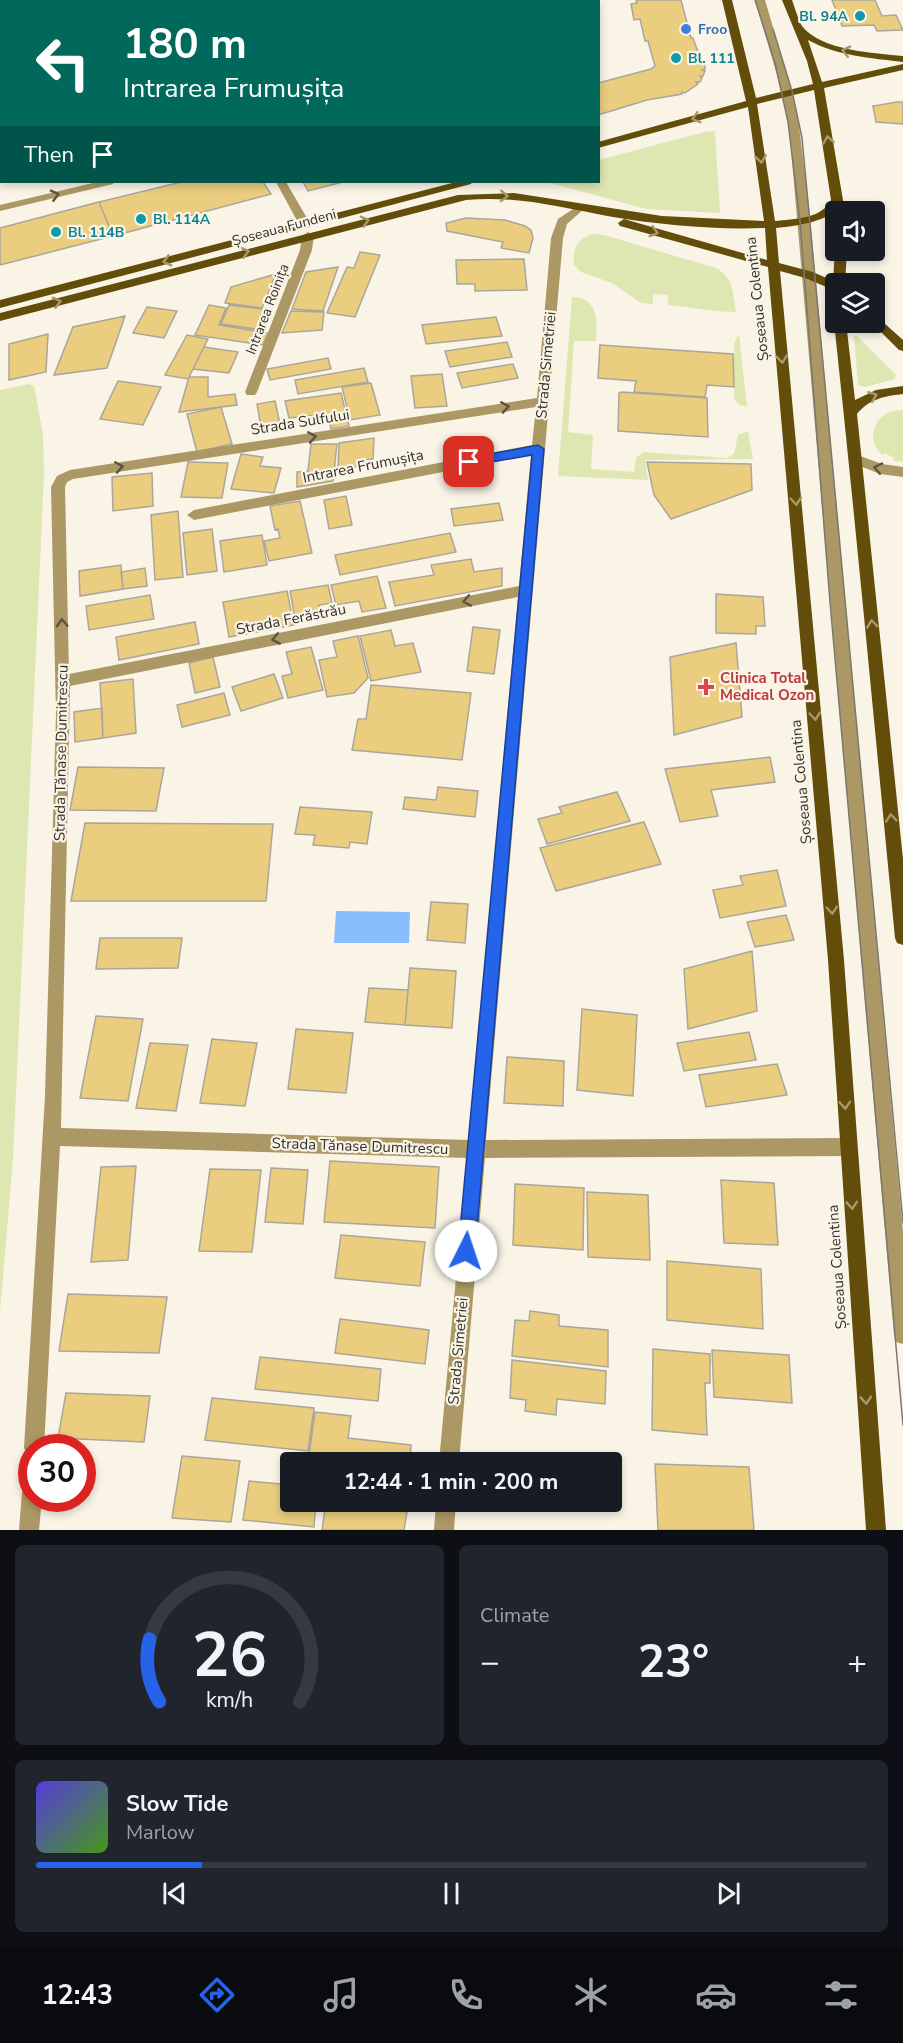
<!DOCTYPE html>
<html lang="en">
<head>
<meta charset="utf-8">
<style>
	:root { --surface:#171b24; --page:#20242c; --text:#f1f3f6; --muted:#9ea1a6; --line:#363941; --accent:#2563eb }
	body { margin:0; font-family:"Nunito Sans",sans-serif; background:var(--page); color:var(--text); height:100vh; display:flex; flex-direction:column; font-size:22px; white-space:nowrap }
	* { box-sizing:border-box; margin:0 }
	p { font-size:20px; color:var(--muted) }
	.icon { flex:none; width:33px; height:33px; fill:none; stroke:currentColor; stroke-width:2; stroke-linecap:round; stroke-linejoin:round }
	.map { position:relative; height:1530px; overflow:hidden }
	.side { display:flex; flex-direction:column; gap:15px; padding:15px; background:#0d0f14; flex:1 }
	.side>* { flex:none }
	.top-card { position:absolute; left:0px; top:0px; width:600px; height:183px; box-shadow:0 3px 9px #0003; background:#00695c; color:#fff; overflow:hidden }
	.fabs { position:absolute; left:825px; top:201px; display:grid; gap:12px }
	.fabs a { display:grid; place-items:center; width:60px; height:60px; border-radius:6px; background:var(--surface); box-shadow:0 3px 9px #0003; font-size:30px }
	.speed { position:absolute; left:18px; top:1434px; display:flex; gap:12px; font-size:30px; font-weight:700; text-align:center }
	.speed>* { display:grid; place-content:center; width:78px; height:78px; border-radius:50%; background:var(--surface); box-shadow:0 3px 9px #0003; line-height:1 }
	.speed .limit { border:9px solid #d22; background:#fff; color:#111 }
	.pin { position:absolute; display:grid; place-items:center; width:51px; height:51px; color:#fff; margin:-26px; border-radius:12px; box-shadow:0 3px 9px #0006 }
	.me { position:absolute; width:66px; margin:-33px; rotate:4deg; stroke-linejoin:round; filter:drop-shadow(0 0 4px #0008) }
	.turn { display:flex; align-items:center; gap:21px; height:126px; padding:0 24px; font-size:27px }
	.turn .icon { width:78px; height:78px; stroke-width:2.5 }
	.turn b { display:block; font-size:42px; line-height:51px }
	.then { display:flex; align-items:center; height:57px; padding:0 24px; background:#0003; gap:12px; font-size:22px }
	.big { font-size:45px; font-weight:700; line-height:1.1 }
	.side .widget { flex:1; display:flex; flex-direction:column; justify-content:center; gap:9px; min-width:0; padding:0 21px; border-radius:9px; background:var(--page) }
	.side .dial { align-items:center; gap:0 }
	.dial svg { height:156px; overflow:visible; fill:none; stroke:var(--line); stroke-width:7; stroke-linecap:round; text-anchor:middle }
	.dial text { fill:var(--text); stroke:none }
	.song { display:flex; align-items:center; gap:18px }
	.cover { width:72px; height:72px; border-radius:9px; background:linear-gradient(135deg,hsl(250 70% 55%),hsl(100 70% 35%)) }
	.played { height:6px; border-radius:3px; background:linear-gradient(90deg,var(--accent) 20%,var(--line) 20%) }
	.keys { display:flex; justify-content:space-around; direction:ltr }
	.heat { display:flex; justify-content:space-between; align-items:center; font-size:33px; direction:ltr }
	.side .tiles { flex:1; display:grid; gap:15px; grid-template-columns:1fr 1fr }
	.widget:last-child { grid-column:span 2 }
	.trip { position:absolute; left:280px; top:1452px; width:342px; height:60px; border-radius:6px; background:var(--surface); box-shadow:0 3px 9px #0003; font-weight:700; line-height:60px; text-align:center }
	.tab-bar { display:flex; height:96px; justify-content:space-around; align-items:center; background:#090b0e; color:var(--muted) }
	.tab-bar .icon { width:42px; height:42px }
	.tab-bar .active { color:var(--accent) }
	.tab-bar b { font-size:27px; color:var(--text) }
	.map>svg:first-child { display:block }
</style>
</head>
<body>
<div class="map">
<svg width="903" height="1530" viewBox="0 0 903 1530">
	<rect width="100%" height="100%" fill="#faf4e7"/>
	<!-- green -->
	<path fill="#dee6b2" d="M0 0H218L219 1 2 2V182H0Z
		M715 131 720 213 646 209 547 182H598L599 160 704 132Z
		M591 234 604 235 716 268C734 278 733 293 736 312 713 312 691 307 668 305V295L653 294V304L641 303 612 283 581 272 574 265C572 250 577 240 591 234Z
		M572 297C599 297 597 322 596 341H574L568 432 593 435 591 469 634 472 636 458 644 452 727 458 734 454 738 435 748 431 753 459 645 460 648 480 558 476Z
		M739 335 747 407 738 404 734 398V343Z
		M856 335 896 375 895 379 865 387 858 385 854 336Z
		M29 384 34 386 43 435 44 474 13 1159 0 1312V390Z
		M903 410V462L893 461 894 458 885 453 882 455C863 437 877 409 903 410Z"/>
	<!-- water -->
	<path fill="#88bffb" d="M336 911 410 912 409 943H334Z"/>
	<!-- building -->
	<path fill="#eacd7e" stroke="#aba69a" stroke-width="1.5" d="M636 0H681L691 38H693L702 63 705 64V69L702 70 705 71 703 76H700L702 78 700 82H696L698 84 685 93 682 92V94L647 100 598 115V83L651 69 655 66 648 41H645L640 19 634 20 631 4 637 3Z
		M832 0H875L882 16 896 15 903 30 877 31 874 25 842 26Z
		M897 102H903V124L876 122 873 106Z
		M181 182H263L271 194 113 236 99 202Z
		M303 182H343L308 191Z
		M99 202 113 236 0 265V228Z
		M466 218 505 220 525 226 531 230 533 238 529 253 501 248 503 242 447 231 446 223Z
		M360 252 380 255 355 317 327 313 347 267 354 268Z
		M524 259 527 290 475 291V284H457L456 260Z
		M338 267 323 311 292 309 306 272Z
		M276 274 262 308 225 303 231 287Z
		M209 305 226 308 219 325 268 333 263 345 195 335Z
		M229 305 271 310 262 330 221 324Z
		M147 307 177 311 164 338 133 333Z
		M291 311 324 312 322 330 282 333Z
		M125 316 107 368 54 375 73 327Z
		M496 317 502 336 426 344 422 325Z
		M48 334 46 372 9 380V344Z
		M187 335 208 339 188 379 165 375Z
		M507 342 512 357 450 367 445 351Z
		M600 345 733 354 734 387 707 385 705 397 634 392 636 381 598 378Z
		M204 347 238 352 229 373 193 369Z
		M328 358 331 369 270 380 267 369Z
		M513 364 518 378 462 388 457 373Z
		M364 368 368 382 298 394 295 380Z
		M442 374 447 406 415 408 411 376Z
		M189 377H208V397L235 394 237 405 179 412Z
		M118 381 161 387 143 425 100 419Z
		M371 383 380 415 350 420 342 387Z
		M622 392 707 398 708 437 618 431 619 393Z
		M341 393 349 426 331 429 328 414 289 418 285 401Z
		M275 401 280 424 261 427 257 404Z
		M221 407 232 444 197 452 187 414Z
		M374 438 373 459 364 460V466L338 468 339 443Z
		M311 444H337L333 481 297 487V472L308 471Z
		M241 454 263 457 260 466 281 468 274 493 231 489Z
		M188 462 228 463 222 498 181 497Z
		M647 462 751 464 752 490 671 519 654 495Z
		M152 473 153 506 113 511 112 477Z
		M346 496 352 525 329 529 324 500Z
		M300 501 312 553 269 561 264 541 280 538 278 529 275 530 270 506Z
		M499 503 503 520 454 526 451 509Z
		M178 511 183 577 155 580 151 515Z
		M212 529 217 571 187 575 183 533Z
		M450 533 456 552 340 575 335 555Z
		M262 535 267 565 224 572 220 541Z
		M471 559 474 572 502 568V586L395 606 389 582 434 575 431 565Z
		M121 565 123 589 80 596 79 571Z
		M145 568 147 586 123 589 121 572Z
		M377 576 386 608 362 612 359 601 336 605 331 585Z
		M328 585 332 603 319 605 321 610 311 611 312 619 296 623 290 591Z
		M287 591 294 625 229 637 223 602Z
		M716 594 763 597 765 626H756V634L716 633Z
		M150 595 154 619 89 630 86 606Z
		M195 622 199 644 119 660 116 637Z
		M473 627 500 630 494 674 467 671Z
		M391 630 395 646 413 643 421 672 371 681 360 636Z
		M358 636 368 678 354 693 327 697 319 660 337 657 333 641Z
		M736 643 742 717 674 735 670 657Z
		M311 647 323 690 288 698 282 676 292 674 286 652Z
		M213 657 220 687 195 693 189 663Z
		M274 674 283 698 241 711 232 687Z
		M133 679 136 733 103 738 100 683Z
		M371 685 471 693 462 760 352 750 358 719H366Z
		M224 693 230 715 182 727 177 705Z
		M102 708 103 738 75 742 74 712Z
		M770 757 775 782 711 790 718 816 680 822 665 769Z
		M78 767 164 768 156 811 70 810Z
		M438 787 478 791 475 817 403 809 405 797 436 800Z
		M617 792 630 821 547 844 538 819 562 813 559 807Z
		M300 807 372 812 367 844 350 842 349 848 313 845 315 835 295 834Z
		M644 822 661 864 556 891 540 848Z
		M85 823 273 824 266 901H71Z
		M777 870 786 906 720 918 713 890 743 885 740 876Z
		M431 902 468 904 465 943 427 940Z
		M786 915 794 940 755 947 747 922Z
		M100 938H182L178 968 96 969Z
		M752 951 757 1011 688 1029 684 969Z
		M410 968 456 971 452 1028 405 1025Z
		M369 988 408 990 405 1025 365 1022Z
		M582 1009 637 1015 633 1096 577 1090Z
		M96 1016 143 1019 128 1101 80 1098Z
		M296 1029 353 1033 346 1093 288 1089Z
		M749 1032 756 1060 684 1071 677 1043Z
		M212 1039 257 1043 245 1106 200 1103Z
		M150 1043 188 1045 176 1111 136 1108Z
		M507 1057 564 1061 563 1106 504 1103Z
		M777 1064 787 1095 706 1107 699 1075Z
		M330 1161 439 1167 435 1228 324 1222Z
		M136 1166 128 1260 91 1262 101 1167Z
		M271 1168 308 1170 303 1224 265 1222Z
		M210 1169 261 1170 252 1252 199 1251Z
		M721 1180 774 1183 778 1245 724 1243Z
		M515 1184 584 1188 583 1250 513 1245Z
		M587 1192 648 1195 650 1260 588 1257Z
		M341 1235 425 1242 420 1286 335 1278Z
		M667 1261 761 1269 763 1329 667 1320Z
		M68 1294 167 1297 159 1353 59 1351Z
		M530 1311 559 1315V1326L608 1330V1367L512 1356 515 1320 529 1321Z
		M340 1319 429 1330 425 1364 335 1353Z
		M653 1349 710 1354V1383H705L707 1435 652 1430Z
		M712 1350 789 1355 792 1403 714 1397Z
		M260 1357 381 1369 378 1401 255 1389Z
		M512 1360 606 1371 605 1404 557 1399 556 1415 525 1411 526 1400 510 1398Z
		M66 1393 150 1396 144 1442 58 1438Z
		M212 1398 314 1408 308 1451 205 1440Z
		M315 1412 351 1416 348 1438 411 1445 410 1462H308Z
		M182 1456 240 1461 231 1522 172 1518Z
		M655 1464 749 1467 754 1530H658Z
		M249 1481 291 1485V1502H316L314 1527 243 1520Z
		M326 1502H341L407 1512 404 1530H322Z"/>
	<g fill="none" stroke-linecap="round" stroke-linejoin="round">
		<!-- minor -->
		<path fill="#ac9864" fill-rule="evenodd" d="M46 0H56L57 2H47Z
			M106 0H116L117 2H107Z
			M175 0H185L186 2H176Z
			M540 0H550V2H540Z
			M567 0H577V2H567Z
			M755 0H765L792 92 799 126 809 206 903 1232V1344L896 1342 894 1335 789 126 782 92Z
			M0 26H2V36L0 35Z
			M97 182H114L113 184 0 211V205Z
			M276 182H286L311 225 309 228H301Z
			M579 205 585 208 567 224 563 238 486 1140 848 1138 854 1141 857 1147 854 1153 848 1156 485 1158 459 1462H439L467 1158 60 1146 44 1448H32V1457L27 1455 24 1448 45 1096 56 714 51 487 57 476 70 470 537 398 551 238 558 219ZM536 407 532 445 194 510 187 515 194 520 531 455 519 586 69 674 65 487 67 482 73 479ZM518 597 469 1140 61 1128 70 686Z
			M308 232 314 236 312 250 257 392 255 395H247L245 392 300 250 302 236Z
			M855 454 882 464 903 467V477L880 474 850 462 849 459Z
			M32 1482V1498H42L39 1530H19L22 1492 25 1485Z
			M436 1502H456L454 1530H434Z"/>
		<!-- major -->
		<path fill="#634d0a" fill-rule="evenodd" d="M722 0H732L756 98 813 84 807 61 782 0H792C795 8 798 19 802 26 821 51 875 53 903 56V62C870 58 838 56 808 40L822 82 903 64V70L824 88 844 206C826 221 800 226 776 228L779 263 813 272 833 281 835 250H847L845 284H836V291L805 278 780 271 844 960 886 1530H866L828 960 768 267 620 226 618 223 624 219 767 260 765 228C714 230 662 225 613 217 563 208 517 195 466 200L0 321V313L458 195 514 193 662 216 764 221 748 107 598 148V142L746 101ZM814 90 831 200C822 219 793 219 775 221L757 104Z
			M456 182H472L471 184 0 308V300Z
			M874 314 903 340V351L899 350 871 322H874Z
			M836 320V322H846L855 400 876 390 903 386V394C885 396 869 399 857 414L903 859V945L897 943 895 938C875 732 856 526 834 322Z"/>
		<!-- tram -->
		<path stroke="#7c7870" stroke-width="1.5" d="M755 0 775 63 788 122 800 221 830 602 903 1425
			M773 29 792 91 802 138 903 1223"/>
	</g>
	<!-- one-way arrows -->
	<defs><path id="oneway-chevron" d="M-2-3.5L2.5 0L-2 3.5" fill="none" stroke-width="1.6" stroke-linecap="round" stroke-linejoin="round" transform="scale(1.5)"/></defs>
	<g stroke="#a7986d">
		<use href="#oneway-chevron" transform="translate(846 51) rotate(-167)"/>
		<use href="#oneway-chevron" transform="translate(696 118) rotate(164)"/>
		<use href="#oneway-chevron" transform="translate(828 140) rotate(-99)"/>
		<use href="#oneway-chevron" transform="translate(761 159) rotate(81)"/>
		<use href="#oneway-chevron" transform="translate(504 196) rotate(2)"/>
		<use href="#oneway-chevron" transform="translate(365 221) rotate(-15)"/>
		<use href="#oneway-chevron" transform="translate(654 232) rotate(16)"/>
		<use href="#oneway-chevron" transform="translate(245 252) rotate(-15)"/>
		<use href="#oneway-chevron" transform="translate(167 261) rotate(165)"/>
		<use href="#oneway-chevron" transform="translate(57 302) rotate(-15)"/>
		<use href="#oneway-chevron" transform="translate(782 359) rotate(84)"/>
		<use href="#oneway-chevron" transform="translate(873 396) rotate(-22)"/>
		<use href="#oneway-chevron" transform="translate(796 501) rotate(85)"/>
		<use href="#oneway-chevron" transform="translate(872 624) rotate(-96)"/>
		<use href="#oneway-chevron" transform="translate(815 716) rotate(85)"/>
		<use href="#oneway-chevron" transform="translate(891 818) rotate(-96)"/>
		<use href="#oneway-chevron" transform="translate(832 910) rotate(85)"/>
		<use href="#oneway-chevron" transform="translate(845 1105) rotate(87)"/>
		<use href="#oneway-chevron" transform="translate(852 1205) rotate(86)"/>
		<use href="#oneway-chevron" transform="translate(866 1400) rotate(86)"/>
	</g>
	<g stroke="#5d543f">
		<use href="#oneway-chevron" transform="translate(55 195) rotate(-14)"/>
		<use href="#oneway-chevron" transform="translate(505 407) rotate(-9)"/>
		<use href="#oneway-chevron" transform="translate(312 437) rotate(-9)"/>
		<use href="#oneway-chevron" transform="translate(119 467) rotate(-9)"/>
		<use href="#oneway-chevron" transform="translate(878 468) rotate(-168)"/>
		<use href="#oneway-chevron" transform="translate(467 601) rotate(169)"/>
		<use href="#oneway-chevron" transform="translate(62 623) rotate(-92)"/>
		<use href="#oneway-chevron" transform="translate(276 639) rotate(169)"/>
	</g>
	<!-- route -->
	<path fill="#2563eb" stroke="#184099" stroke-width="1.5" d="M538 445 544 449 475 1251 472 1257 466 1260 461 1257 458 1251 532 455 469 466 463 462 469 458Z"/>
	<!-- markers -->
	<g fill="#0f9aa8" stroke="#faf4e7" stroke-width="2">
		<circle cx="860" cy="16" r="6"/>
		<circle cx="676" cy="58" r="6"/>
		<circle cx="141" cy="219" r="6"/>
		<circle cx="56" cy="232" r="6"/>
	</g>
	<circle fill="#3f7fe0" stroke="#faf4e7" stroke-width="2" cx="686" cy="29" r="6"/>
	<path fill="#e0444e" stroke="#faf4e7" stroke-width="2" d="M703 678h6v6h6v6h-6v6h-6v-6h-6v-6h6z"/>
	<g text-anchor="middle" stroke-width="4.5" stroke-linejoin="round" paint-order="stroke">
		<!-- far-culture labels -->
		<g font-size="14" font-weight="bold" fill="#0d838f" stroke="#faf4e7" text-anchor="start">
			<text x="848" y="21" text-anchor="end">Bl. 94A</text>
			<text x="688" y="63">Bl. 111</text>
			<text x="153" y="224">Bl. 114A</text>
			<text x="68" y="237">Bl. 114B</text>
		</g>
		<!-- far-shop labels -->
		<g font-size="14" font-weight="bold" fill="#366cbe" stroke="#faf4e7" text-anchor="start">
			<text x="698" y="34">Froo</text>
		</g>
		<!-- far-street labels -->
		<g font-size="14" fill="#32302b" stroke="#faf4e7">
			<text transform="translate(284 227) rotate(-15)" y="5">Șoseaua Fundeni</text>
			<text transform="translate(267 309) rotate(-69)" y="5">Intrarea Roinița</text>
		</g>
		<!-- street labels -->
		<g font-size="15" fill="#32302b" stroke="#faf4e7">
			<text transform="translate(757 299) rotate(-96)" y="5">Șoseaua Colentina</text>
			<text transform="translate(546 365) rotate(-85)" y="5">Strada Simetriei</text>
			<text transform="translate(300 422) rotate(-9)" y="5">Strada Sulfului</text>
			<text transform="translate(363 466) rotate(-11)" y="5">Intrarea Frumușița</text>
			<text transform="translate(291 619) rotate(-11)" y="5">Strada Ferăstrău</text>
			<text transform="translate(61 753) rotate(-89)" y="5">Strada Tănase Dumitrescu</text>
			<text transform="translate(801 782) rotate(-95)" y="5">Șoseaua Colentina</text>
			<text transform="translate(360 1146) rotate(2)" y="5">Strada Tănase Dumitrescu</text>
			<text transform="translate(837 1267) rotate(-94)" y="5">Șoseaua Colentina</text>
			<text transform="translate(458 1351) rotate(-85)" y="5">Strada Simetriei</text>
		</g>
		<!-- health labels -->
		<g font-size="15" font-weight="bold" fill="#be3a42" stroke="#faf4e7" text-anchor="start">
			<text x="720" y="683">Clinica Total<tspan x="720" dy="17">Medical Ozon</tspan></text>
		</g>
	</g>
</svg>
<div class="fabs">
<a><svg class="icon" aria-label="sound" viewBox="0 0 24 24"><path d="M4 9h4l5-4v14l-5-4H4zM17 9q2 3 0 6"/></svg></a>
<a><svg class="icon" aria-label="layers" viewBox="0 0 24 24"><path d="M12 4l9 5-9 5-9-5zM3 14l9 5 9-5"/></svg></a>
</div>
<div class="speed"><div class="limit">30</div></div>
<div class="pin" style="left:469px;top:462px;background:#d93025"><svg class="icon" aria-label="arrive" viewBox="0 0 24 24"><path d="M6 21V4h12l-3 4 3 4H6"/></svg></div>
<svg class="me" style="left:466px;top:1251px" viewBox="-20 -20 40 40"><circle r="19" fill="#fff"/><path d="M0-13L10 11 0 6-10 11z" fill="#2563eb"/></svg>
<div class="trip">12:44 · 1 min · 200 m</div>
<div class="top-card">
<div class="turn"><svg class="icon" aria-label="left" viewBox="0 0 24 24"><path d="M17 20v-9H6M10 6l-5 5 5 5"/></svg><div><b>180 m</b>Intrarea Frumușița</div></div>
<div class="then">Then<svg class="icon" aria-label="arrive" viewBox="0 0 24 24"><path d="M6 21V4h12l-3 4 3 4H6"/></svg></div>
</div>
</div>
<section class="side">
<div class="tiles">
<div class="widget dial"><svg viewBox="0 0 100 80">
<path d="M14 69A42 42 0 1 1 86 69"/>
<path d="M14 69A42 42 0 0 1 9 37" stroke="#2563eb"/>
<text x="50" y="56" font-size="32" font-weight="700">26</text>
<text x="50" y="72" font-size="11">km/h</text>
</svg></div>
<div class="widget"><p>Climate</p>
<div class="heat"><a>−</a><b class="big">23°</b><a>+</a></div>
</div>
<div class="widget">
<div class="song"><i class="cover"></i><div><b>Slow Tide</b><p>Marlow</p></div></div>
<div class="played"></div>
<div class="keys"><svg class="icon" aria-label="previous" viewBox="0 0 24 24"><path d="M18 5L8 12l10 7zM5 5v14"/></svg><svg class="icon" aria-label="pause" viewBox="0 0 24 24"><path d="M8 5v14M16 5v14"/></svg><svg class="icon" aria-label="next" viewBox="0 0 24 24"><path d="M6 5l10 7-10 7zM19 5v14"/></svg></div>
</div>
</div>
</section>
<nav class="tab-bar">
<b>12:43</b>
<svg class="icon active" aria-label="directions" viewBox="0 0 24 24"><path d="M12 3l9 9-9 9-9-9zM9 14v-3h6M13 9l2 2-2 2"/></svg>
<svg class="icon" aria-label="music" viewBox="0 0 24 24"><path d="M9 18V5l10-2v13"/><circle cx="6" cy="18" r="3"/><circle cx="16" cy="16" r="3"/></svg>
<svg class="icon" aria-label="phone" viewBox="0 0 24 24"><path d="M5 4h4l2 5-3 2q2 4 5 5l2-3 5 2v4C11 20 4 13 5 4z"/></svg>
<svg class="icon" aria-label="climate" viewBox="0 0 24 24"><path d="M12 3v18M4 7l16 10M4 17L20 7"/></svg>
<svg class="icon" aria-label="car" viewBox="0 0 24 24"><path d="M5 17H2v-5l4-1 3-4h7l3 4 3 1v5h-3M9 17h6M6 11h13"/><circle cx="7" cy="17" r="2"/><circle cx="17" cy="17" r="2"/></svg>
<svg class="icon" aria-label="filters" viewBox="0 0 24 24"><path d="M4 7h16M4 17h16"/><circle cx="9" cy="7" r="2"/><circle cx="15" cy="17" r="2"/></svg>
</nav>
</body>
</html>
